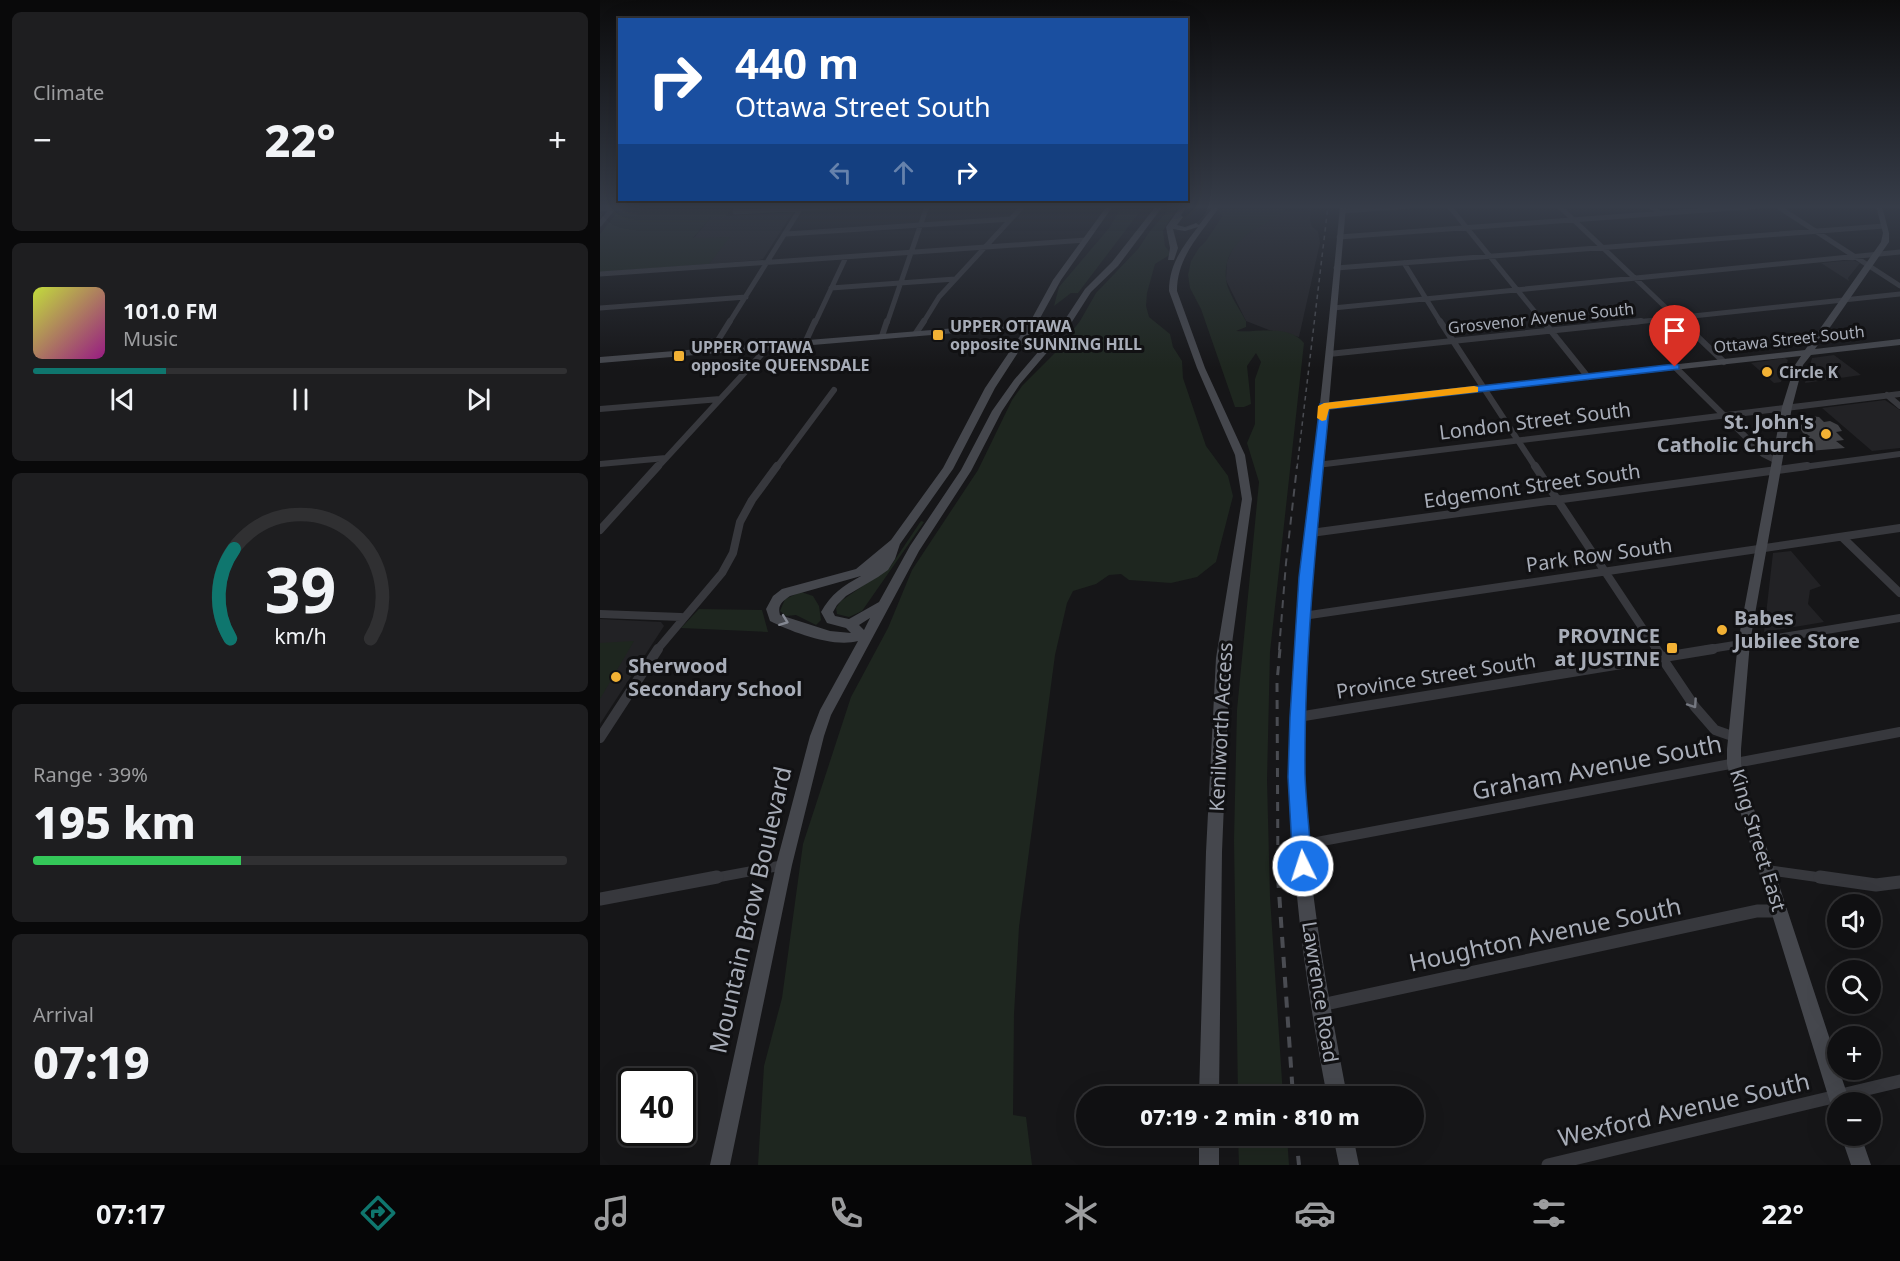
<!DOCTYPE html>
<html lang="en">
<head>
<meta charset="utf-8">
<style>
	:root { --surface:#101012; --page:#1e1e20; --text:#f1f3f6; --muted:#9c9d9f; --line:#303032; --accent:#0f766e }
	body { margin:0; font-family:"Noto Sans",sans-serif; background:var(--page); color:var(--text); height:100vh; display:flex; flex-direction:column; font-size:22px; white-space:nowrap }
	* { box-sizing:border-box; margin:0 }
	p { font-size:20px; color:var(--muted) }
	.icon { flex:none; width:33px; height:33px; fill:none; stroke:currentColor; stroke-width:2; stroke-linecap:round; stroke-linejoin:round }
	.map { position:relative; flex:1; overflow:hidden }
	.panel { display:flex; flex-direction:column; gap:12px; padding:12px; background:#09090a; width:600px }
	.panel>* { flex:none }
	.top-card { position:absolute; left:18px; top:18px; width:570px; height:183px; border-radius:0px; box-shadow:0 6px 24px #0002,0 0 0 2px var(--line); background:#1a4fa0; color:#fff; overflow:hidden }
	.fabs { position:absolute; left:1227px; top:894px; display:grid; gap:12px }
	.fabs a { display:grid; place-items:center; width:54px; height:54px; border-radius:50%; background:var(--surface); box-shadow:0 6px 24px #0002,0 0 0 2px var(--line); font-size:30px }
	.speed { position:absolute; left:18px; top:1068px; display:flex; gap:12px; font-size:30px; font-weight:700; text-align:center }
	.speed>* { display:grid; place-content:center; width:78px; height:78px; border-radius:50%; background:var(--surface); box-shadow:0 6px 24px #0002,0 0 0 2px var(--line); line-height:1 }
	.speed .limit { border:3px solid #111; border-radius:9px; background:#fff; color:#111 }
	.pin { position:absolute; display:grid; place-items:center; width:51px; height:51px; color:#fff; margin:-62px -26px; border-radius:50% 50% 50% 0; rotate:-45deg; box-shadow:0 0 6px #0007 }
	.pin .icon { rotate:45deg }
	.me { position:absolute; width:66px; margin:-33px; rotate:356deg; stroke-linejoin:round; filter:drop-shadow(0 0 4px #0008) }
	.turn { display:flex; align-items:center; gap:21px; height:126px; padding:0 18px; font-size:27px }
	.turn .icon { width:78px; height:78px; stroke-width:2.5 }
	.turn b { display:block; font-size:42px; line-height:51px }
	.lanes { display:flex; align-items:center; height:57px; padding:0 18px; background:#0003; justify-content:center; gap:30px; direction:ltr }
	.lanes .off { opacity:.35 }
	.big { font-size:45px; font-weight:800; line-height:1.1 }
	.panel .card { flex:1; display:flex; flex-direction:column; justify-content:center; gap:9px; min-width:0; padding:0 21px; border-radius:9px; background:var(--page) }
	.panel .dial { align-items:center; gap:0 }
	.dial svg { height:156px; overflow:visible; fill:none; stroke:var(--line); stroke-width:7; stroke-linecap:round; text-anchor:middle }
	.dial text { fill:var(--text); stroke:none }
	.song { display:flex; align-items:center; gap:18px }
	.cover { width:72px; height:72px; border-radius:9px; background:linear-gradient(135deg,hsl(70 70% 55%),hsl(310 70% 35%)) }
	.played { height:6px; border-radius:3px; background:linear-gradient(90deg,var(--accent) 25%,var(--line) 25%) }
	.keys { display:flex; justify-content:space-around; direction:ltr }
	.heat { display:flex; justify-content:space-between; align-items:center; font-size:33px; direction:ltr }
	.charge { height:9px; border-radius:4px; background:linear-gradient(90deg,#34c759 39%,var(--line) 0) }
	.trip { position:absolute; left:476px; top:1086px; width:348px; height:60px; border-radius:30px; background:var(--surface); box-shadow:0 6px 24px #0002,0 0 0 2px var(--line); font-weight:800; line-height:60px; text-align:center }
	.menu { display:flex; height:96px; justify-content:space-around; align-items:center; background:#060607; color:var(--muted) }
	.menu .icon { width:42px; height:42px }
	.menu .selected { color:var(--accent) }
	.menu b { font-size:27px; color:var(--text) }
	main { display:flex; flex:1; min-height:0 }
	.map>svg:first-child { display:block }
</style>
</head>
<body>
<main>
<section class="panel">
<div class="card"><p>Climate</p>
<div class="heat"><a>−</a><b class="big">22°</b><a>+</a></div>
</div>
<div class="card">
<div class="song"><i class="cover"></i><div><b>101.0 FM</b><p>Music</p></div></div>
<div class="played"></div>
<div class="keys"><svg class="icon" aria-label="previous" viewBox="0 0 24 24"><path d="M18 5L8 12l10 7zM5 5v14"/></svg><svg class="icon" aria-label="pause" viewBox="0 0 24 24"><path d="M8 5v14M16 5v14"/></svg><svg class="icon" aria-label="next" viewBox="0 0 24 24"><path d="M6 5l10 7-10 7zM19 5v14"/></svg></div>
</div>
<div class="card dial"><svg viewBox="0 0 100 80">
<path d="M14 69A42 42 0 1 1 86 69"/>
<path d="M14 69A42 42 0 0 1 16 23" stroke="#0f766e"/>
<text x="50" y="56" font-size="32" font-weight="700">39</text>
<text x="50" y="72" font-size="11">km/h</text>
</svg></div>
<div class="card"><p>Range · 39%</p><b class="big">195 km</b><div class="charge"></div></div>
<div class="card"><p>Arrival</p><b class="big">07:19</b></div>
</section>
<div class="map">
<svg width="1300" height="1165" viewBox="0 0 1300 1165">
	<rect width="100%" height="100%" fill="#161618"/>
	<!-- built -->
	<path fill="#222225" d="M711 209 710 220 712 227 718 231 720 243 699 337 669 330 646 321 626 280 627 262 634 245 646 233 686 211Z
		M193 212 163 259 159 260 109 264 93 239 111 217Z
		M1253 260 1260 263 1248 278 1249 281 1221 263Z
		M1234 355 1261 375 1205 383 1212 358Z
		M1185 358 1188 360 1181 382 1174 383 1151 363Z
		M1285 400 1300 410V448L1272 451 1222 408Z
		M1191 551 1221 586 1210 590 1208 604 1224 622 1164 632 1173 553Z
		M0 619 61 622 64 626 0 724Z"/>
	<!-- green -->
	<path fill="#1e261f" d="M72 206H132L126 216 111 217 93 238 130 237 109 264 0 272V234L19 210Z
		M522 206H544L478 293H471L454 306 459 287 510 227Z
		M572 206H578L563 231 565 246 571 254 555 264 547 293 546 306 549 317 570 334 573 347 582 361 583 378 606 446 628 476 633 496 616 562 597 577 571 583 529 580 521 574 509 575 496 584 473 591 467 603 455 655 419 927 414 1014 413 1115 426 1117 432 1165H158L164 1066 182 998 203 844 251 697 288 628 312 570 378 470 412 400 422 386 455 353 480 321 496 293 538 249 550 231Z
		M621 206H687C685 215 674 219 666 223 644 234 623 250 626 279 627 292 640 309 646 321V327L636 331C658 333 688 324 704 343L670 652 667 780 670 897 683 1096H638L634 840 637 710 659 482 647 443 655 424V379L661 362 656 353 647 366 651 404 644 407H635L601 309 590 288 588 275 591 261 599 248 606 241 622 217 619 211Z
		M321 521 324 522 262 611 249 617 237 614 236 608 241 601 290 567Z
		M201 592 213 596 219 606 221 620 216 625 196 615 186 616 180 611 185 599Z
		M99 609 162 610 168 632 81 628Z
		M34 641 0 699V643Z
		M638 1136H687L689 1165H639Z"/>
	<!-- building -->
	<path fill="#404145" d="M1210 416 1219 417 1224 422 1230 421 1238 425 1242 431 1236 432 1244 440 1236 441 1245 448 1209 451 1202 445 1210 436 1203 433 1198 425 1209 424 1204 419Z"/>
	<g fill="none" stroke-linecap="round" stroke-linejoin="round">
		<!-- street-far4 -->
		<path stroke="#37383d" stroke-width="5" d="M137 206 135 212 243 206
			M849 206 944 323
			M959 206 1082 323
			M1051 206 1061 214
			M1177 206 1300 286
			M0 209 48 206
			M742 211 811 206
			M0 224 15 206
			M186 234 411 219
			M739 237 1161 206
			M804 263 841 323
			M736 268 1284 226
			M0 274 486 240
			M231 288 355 279
			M0 308 146 297
			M733 308 1300 252
			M129 323 202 206
			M215 323 246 257
			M287 323 327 206
			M323 323 339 297 423 206
			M1027 323 1300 294"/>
		<!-- street-far3 -->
		<path stroke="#37383d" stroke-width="6" d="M840 321 936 468
			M943 321 988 377
			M1081 321 1124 362
			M316 333 324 321
			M282 336 287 321
			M205 343 215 321
			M112 350 130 321
			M729 354 1041 321
			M1075 367 1163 454 1177 461
			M1287 395 1300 406
			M0 409 120 399
			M0 464 66 458
			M717 465 1300 394
			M57 468 169 346
			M176 468 234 390
			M1196 468 1300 454"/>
		<!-- street-far2 -->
		<path stroke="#37383d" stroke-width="8" d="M935 466 1057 650
			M0 530 58 466
			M711 533 1207 466
			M1242 537 1300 593
			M0 614 81 617
			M703 616 1300 528
			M57 650 122 573 133 553 140 522 152 500 177 466
			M1104 650 1300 618"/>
		<!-- street-far1 -->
		<path stroke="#37383d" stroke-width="10" d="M1056 649 1095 707 1115 730 1135 737
			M698 717 1113 649
			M0 738 58 649
			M701 845 1300 732
			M1167 870 1231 879
			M109 879 184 865"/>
		<!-- street -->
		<path stroke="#37383d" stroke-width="13" d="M1220 877 1276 885 1300 882
			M0 899 117 877
			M721 1005 1157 911H1179
			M948 1165 1300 1081"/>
		<!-- secondary -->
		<path fill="#45474d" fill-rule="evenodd" d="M507 206H513L461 280 439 320 395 388 353 469 300 544 295 559 288 570 278 577 246 596 237 605 233 612 235 616 249 619 279 602 310 546 361 470 392 411 414 380 462 324 485 289 512 262 556 206H563L518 266 491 292 468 328 420 384 402 411 371 471 319 551 231 715 224 736 192 865 130 1165H110L176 865 210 736 220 710 258 641C233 648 192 632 170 621L166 609 173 596 182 589 256 569 291 540 343 468 385 388 426 327 0 363V357L430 322 453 280ZM261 576C243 586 231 594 221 612L227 623 246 628 251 633 230 631 180 615C177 605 183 601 190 596ZM270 618 264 630 259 625Z
			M581 206H587L581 215 583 217 577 225 585 227 596 223 599 225 614 206H620C601 234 577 256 577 291L605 368 645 455 652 499 630 658 622 852 619 1096H599L606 852 616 658 642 499 635 455 597 368 569 291C569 265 582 247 598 227L585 231 573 229 578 248 574 260H568L570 248 566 227Z
			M740 206H746L729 403 1205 350 1281 242 1283 233 1276 206H1282L1289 233V242L1215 349 1300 339V345L1211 355 1203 365 1192 407 1150 642 1141 749V764L1146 785 1238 1064V1070H1239L1250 1102H1238V1111L1233 1109 1230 1102 1132 785 1127 764V749L1138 642 1182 407 1195 365 1201 356 729 408C718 530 701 653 704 776 707 884 727 990 747 1096H727C705 983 689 865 690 749 690 676 699 604 706 532 718 423 730 315 740 206Z
			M599 1136H619V1165H599Z
			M733 1136H753L759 1165H739Z
			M1241 1136H1261L1271 1165H1251Z"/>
		<!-- rail-far3 -->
		<path stroke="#4a4c52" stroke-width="1.5" stroke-dasharray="4.5 4" stroke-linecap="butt" d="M697 468 728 206"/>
		<!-- rail-far2 -->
		<path stroke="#4a4c52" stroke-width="2" stroke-dasharray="8 6" stroke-linecap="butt" d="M679 650 686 563 697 466"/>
		<!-- rail-far1 -->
		<path stroke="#4a4c52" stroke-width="3" stroke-dasharray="9 8" stroke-linecap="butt" d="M678 879 677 682 680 649"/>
		<!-- rail -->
		<path stroke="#4a4c52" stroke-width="4" stroke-dasharray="11 9" stroke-linecap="butt" d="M678 877 693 1096
			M696 1136 699 1165"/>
	</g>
	<!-- one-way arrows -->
	<defs><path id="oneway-chevron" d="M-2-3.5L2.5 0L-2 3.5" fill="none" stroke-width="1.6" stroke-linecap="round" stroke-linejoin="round" transform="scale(1.5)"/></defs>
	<use stroke="#858993" href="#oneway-chevron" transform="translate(184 621) rotate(21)"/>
	<use stroke="#757881" href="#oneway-chevron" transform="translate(1093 704) rotate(56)"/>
	<!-- sky -->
	<linearGradient id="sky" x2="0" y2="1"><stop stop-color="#0c0c0d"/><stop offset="0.56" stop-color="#363c48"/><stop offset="1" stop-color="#363c48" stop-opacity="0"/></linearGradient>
	<rect width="1300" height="369" fill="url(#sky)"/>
	<!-- route -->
	<path fill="#1a73e8" stroke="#114b97" stroke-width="1.5" d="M1075 364 1079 365V369L729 409C717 531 704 652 705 774 706 805 710 835 712 866L709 872 703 875 696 872 693 866 688 777 690 717 699 577 720 404Z"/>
	<!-- slow -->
	<path fill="#f59e0b" d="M874 386 878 387V392L729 409 726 420 722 421 717 418 718 406 724 403Z"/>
	<!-- markers -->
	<g fill="#f2b134" stroke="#111113" stroke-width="2">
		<rect x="332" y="329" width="12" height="12" rx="3"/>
		<rect x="73" y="350" width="12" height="12" rx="3"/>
		<circle cx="1167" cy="372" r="6"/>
		<circle cx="1226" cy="434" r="6"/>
		<circle cx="1122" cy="630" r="6"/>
		<rect x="1066" y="642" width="12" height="12" rx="3"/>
		<circle cx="16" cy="677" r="6"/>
	</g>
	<g text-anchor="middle" stroke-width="6" stroke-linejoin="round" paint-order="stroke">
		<!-- far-street labels -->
		<g font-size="16" fill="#a8adb8" stroke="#111113">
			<text transform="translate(941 318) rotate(-6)" y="6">Grosvenor Avenue South</text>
			<text transform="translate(1189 339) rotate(-6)" y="6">Ottawa Street South</text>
		</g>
		<!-- far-poi labels -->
		<g font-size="16" font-weight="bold" fill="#a8adb8" stroke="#111113" text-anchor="start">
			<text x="350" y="332">UPPER OTTAWA<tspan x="350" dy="18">opposite SUNNING HILL</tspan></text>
			<text x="91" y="353">UPPER OTTAWA<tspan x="91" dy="18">opposite QUEENSDALE</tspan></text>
			<text x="1179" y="378">Circle K</text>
		</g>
		<!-- street labels -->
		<g font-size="20" fill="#a8adb8" stroke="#111113">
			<text transform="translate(935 421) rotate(-7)" y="7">London Street South</text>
			<text transform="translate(932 486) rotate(-8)" y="7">Edgemont Street South</text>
			<text transform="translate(999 555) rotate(-8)" y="7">Park Row South</text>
			<text transform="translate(836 676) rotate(-9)" y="7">Province Street South</text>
			<text transform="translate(621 727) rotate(-87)" y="7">Kenilworth Access</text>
			<text transform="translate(1158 840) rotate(73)" y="7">King Street East</text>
			<text transform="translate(720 992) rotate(81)" y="7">Lawrence Road</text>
		</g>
		<!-- poi labels -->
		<g font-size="20" font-weight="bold" fill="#a8adb8" stroke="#111113" text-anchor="end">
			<text x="1214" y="429">St. John's<tspan x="1214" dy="23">Catholic Church</tspan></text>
			<text x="1134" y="625" text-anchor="start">Babes<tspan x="1134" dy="23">Jubilee Store</tspan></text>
			<text x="1060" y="643">PROVINCE<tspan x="1060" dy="23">at JUSTINE</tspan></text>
			<text x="28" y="673" text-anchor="start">Sherwood<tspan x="28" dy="23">Secondary School</tspan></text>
		</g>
		<!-- near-street labels -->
		<g font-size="24" fill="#a8adb8" stroke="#111113">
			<text transform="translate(997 768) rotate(-11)" y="8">Graham Avenue South</text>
			<text transform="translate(151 910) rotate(-77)" y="8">Mountain Brow Boulevard</text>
			<text transform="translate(945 935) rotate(-12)" y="8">Houghton Avenue South</text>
			<text transform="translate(1084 1110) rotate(-13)" y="8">Wexford Avenue South</text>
		</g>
	</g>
</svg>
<div class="fabs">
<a><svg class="icon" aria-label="sound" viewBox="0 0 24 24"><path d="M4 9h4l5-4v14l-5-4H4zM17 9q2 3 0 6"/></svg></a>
<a><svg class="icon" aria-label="search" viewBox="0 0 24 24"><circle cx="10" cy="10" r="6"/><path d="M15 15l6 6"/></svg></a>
<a>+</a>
<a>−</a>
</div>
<div class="speed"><div class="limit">40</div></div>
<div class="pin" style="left:1075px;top:367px;background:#d93025"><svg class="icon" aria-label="arrive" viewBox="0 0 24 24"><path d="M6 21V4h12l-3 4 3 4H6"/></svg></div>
<svg class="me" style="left:703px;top:866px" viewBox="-20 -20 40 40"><circle r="17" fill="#1a73e8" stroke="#fff" stroke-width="3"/><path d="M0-11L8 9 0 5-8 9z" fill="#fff"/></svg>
<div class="trip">07:19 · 2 min · 810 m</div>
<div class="top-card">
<div class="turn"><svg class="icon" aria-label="right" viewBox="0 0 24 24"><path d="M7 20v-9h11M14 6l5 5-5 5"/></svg><div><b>440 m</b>Ottawa Street South</div></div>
<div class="lanes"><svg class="icon off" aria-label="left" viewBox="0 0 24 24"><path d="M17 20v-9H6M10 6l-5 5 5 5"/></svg><svg class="icon off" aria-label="ahead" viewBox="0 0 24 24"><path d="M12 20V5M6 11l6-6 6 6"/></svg><svg class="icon" aria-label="right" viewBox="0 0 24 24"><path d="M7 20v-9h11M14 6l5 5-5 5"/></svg></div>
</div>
</div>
</main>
<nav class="menu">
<b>07:17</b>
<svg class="icon selected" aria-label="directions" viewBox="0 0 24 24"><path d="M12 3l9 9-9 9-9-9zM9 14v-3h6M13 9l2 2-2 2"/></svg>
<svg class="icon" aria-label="music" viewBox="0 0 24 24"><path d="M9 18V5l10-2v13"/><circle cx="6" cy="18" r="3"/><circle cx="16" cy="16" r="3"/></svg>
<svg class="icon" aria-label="phone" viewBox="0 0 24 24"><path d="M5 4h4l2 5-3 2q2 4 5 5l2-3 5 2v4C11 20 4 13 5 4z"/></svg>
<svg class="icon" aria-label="climate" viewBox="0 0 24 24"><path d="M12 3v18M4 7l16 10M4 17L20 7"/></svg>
<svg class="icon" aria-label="car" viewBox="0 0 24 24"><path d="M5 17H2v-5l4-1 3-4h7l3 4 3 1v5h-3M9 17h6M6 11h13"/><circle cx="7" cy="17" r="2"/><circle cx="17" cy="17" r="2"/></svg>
<svg class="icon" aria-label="filters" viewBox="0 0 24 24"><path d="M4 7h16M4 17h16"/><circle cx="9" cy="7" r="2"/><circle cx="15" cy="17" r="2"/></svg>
<b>22°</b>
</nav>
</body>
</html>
